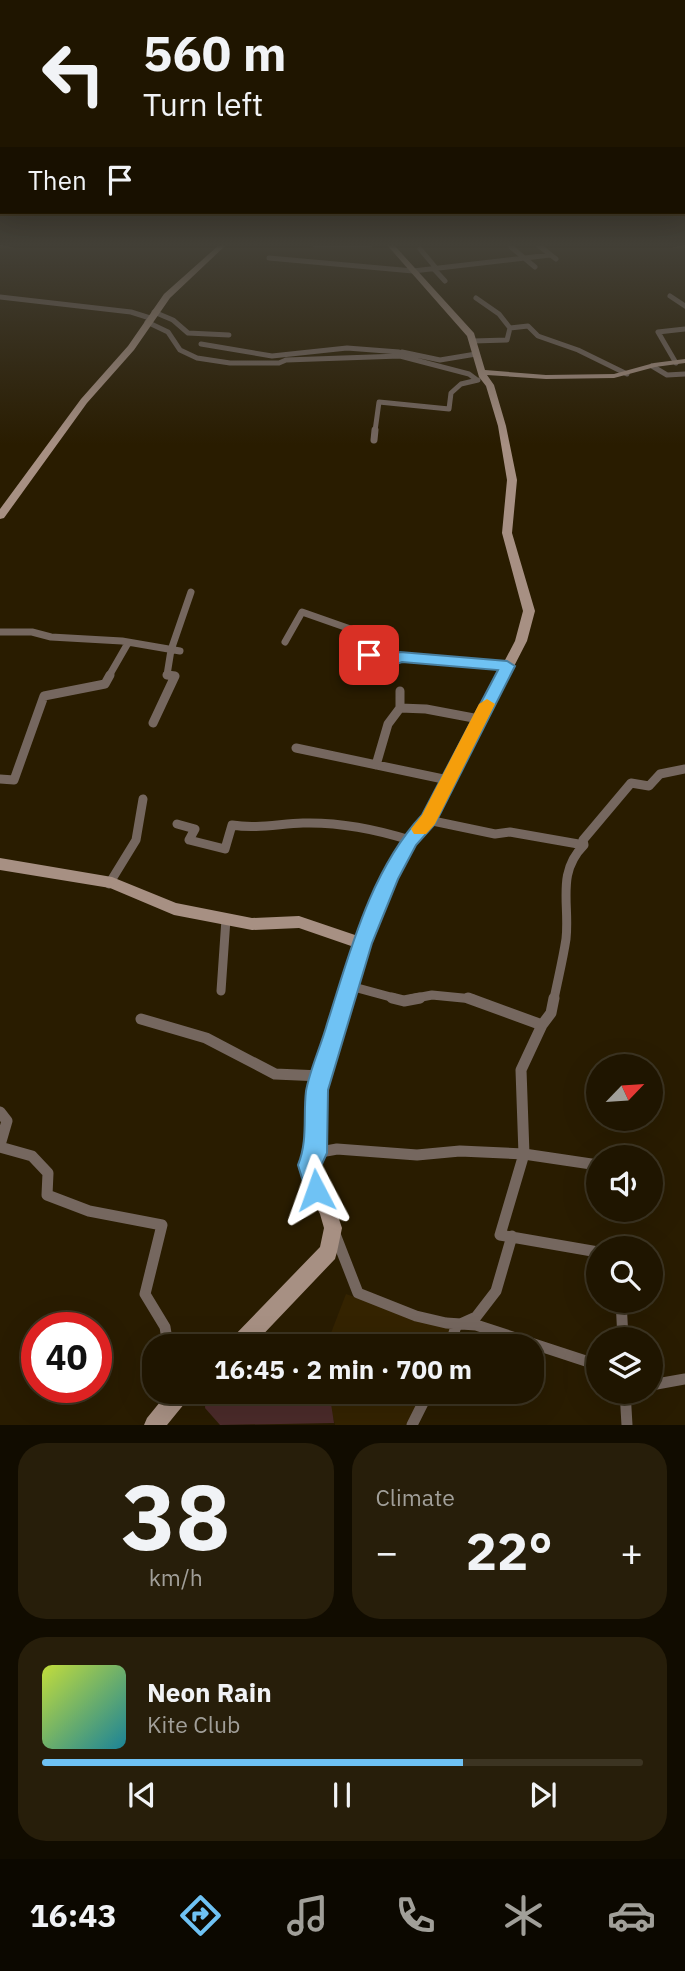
<!DOCTYPE html>
<html lang="en">
<head>
<meta charset="utf-8">
<style>
	:root { --surface:#1f1500; --page:#271e0a; --text:#f1f3f6; --muted:#a19f99; --line:#3c3422; --accent:#6fc2f4 }
	body { margin:0; font-family:"IBM Plex Sans",sans-serif; background:var(--page); color:var(--text); height:100vh; display:flex; flex-direction:column; font-size:26px; white-space:nowrap }
	* { box-sizing:border-box; margin:0 }
	p { font-size:23px; color:var(--muted) }
	.icon { flex:none; width:38px; height:38px; fill:none; stroke:currentColor; stroke-width:2; stroke-linecap:round; stroke-linejoin:round }
	.map { position:relative; height:1425px; overflow:hidden }
	.drawer { display:flex; flex-direction:column; gap:18px; padding:18px; background:#110c00; flex:1 }
	.drawer>* { flex:none }
	.hud { position:absolute; left:0px; top:0px; width:686px; height:214px; box-shadow:0 7px 28px #0002,0 0 0 2px var(--line); background:#1f1500; color:var(--text); overflow:hidden }
	.needle { width:46px; rotate:65deg }
	.fabs { position:absolute; left:586px; top:1054px; display:grid; gap:14px }
	.fabs a { display:grid; place-items:center; width:77px; height:77px; border-radius:50%; background:var(--surface); box-shadow:0 7px 28px #0002,0 0 0 2px var(--line); font-size:35px }
	.speed { position:absolute; left:21px; top:1312px; display:flex; gap:14px; font-size:35px; font-weight:700; text-align:center }
	.speed>* { display:grid; place-content:center; width:91px; height:91px; border-radius:50%; background:var(--surface); box-shadow:0 7px 28px #0002,0 0 0 2px var(--line); line-height:1 }
	.speed .limit { border:10px solid #d22; background:#fff; color:#111 }
	.pin { position:absolute; display:grid; place-items:center; width:60px; height:60px; color:#fff; margin:-30px; border-radius:14px; box-shadow:0 4px 10px #0006 }
	.me { position:absolute; width:77px; margin:-38px; rotate:356deg; stroke-linejoin:round; filter:drop-shadow(0 0 5px #0008) }
	.turn { display:flex; align-items:center; gap:24px; height:147px; padding:0 28px; font-size:32px }
	.turn .icon { width:91px; height:91px; stroke-width:2.5 }
	.turn b { display:block; font-size:49px; line-height:60px }
	.then { display:flex; align-items:center; height:66px; padding:0 28px; background:#0003; gap:14px; font-size:26px }
	.big { font-size:52px; font-weight:700; line-height:1.1 }
	.drawer .widget { flex:1; display:flex; flex-direction:column; justify-content:center; gap:10px; min-width:0; padding:0 24px; border-radius:28px; background:var(--page) }
	.drawer .dial { align-items:center; gap:0 }
	.dial b { font-size:91px; line-height:1 }
	.song { display:flex; align-items:center; gap:21px }
	.cover { width:84px; height:84px; border-radius:10px; background:linear-gradient(135deg,hsl(70 70% 55%),hsl(190 70% 35%)) }
	.played { height:7px; border-radius:4px; background:linear-gradient(90deg,var(--accent) 70%,var(--line) 70%) }
	.keys { display:flex; justify-content:space-around; direction:ltr }
	.heat { display:flex; justify-content:space-between; align-items:center; font-size:38px; direction:ltr }
	.drawer .tiles { flex:1; display:grid; gap:18px; grid-template-columns:1fr 1fr }
	.widget:last-child { grid-column:span 2 }
	.trip { position:absolute; left:142px; top:1334px; width:402px; height:70px; border-radius:28px; background:var(--surface); box-shadow:0 7px 28px #0002,0 0 0 2px var(--line); font-weight:700; line-height:70px; text-align:center }
	.menu { display:flex; height:112px; justify-content:space-around; align-items:center; background:#0c0800; color:var(--muted) }
	.menu .icon { width:49px; height:49px }
	.menu .active { color:var(--accent) }
	.menu b { font-size:32px; color:var(--text) }
	.map>svg:first-child { display:block }
</style>
</head>
<body>
<div class="map">
<svg width="685" height="1425" viewBox="0 0 685 1425">
	<rect width="100%" height="100%" fill="#291c00"/>
	<!-- built -->
	<path fill="#342300" d="M346 1294 453 1330 447 1346H326Z
		M326 1391H430L418 1425H335Z"/>
	<!-- green -->
	<path fill="#4b2b2a" d="M206 1391H329L334 1423 220 1425 205 1408Z"/>
	<g fill="none" stroke-linecap="round" stroke-linejoin="round">
		<!-- street-far3 -->
		<path stroke="#75675f" stroke-width="5" d="M315 245H370
			M538 245 556 259
			M511 247 535 267
			M420 249 436 268
			M269 258 413 271 550 255
			M433 268 445 281
			M670 296 685 306
			M0 297 131 312 150 318
			M476 298 499 314 510 328 528 326 538 336 578 350 627 374
			M154 312 173 320 188 333 229 335
			M147 322 168 332 180 350 197 358 230 363H279L286 360 400 356 469 374 477 380
			M473 341 507 340 510 328
			M201 344 272 356 347 348 399 352
			M400 356 402 352 440 360 476 354
			M676 363 658 332 685 329
			M652 366 667 375 685 374
			M375 431 379 402 449 409 451 393 461 384 478 380"/>
		<!-- street-far2 -->
		<path stroke="#75675f" stroke-width="7" d="M374 440 375 430
			M0 632H32L51 637 122 641 180 651
			M285 642 302 612 359 632 369 655 394 660 399 657 507 666
			M109 676 128 643
			M175 676 167 675 171 650 191 592"/>
		<!-- street-far1 -->
		<path stroke="#75675f" stroke-width="9" d="M400 708 426 709 479 719
			M153 723 175 676 167 675
			M296 748 448 780
			M376 765 388 724 400 708V691
			M0 779 14 780 44 696 105 684 110 675
			M428 820 495 834 510 832 584 845
			M177 824 195 829 189 840 225 849 232 825C256 829 278 824 303 823 339 822 375 829 410 840
			M109 884 136 840 143 799
			M350 986 398 999
			M221 991 226 919
			M411 999 432 995 473 999
			M554 999C558 979 563 959 566 939 570 904 556 873 584 845L583 840 631 783 649 786 660 774 685 769"/>
		<!-- street -->
		<path stroke="#75675f" stroke-width="11" d="M392 998 404 1001 420 998
			M468 998 542 1025
			M554 998 551 1013 542 1025 521 1070 524 1154 500 1235 598 1252
			M141 1019 206 1038 275 1074 321 1076
			M0 1112 7 1121 0 1145
			M0 1147 32 1156 48 1173 47 1195 89 1211 162 1225 145 1294 165 1327 168 1346
			M315 1153 337 1149 417 1155 460 1151 524 1154 598 1165
			M335 1234 358 1293 416 1316 446 1323 476 1325 598 1365
			M621 1300 623 1339
			M450 1346 456 1326 476 1317 496 1291 512 1236
			M651 1385 685 1379
			M625 1391 627 1425
			M412 1425 429 1391"/>
		<!-- secondary -->
		<path fill="#a79083" fill-rule="evenodd" d="M219 245H226L170 298 134 350 87 403 4 518 0 519V509L81 399 128 346 164 294Z
			M387 245H394L474 333 485 370 546 375 614 374 654 363 685 359V363L655 367 614 378 546 379 487 375 494 385 506 426 517 480 512 533 535 611 527 641 433 824 416 845 401 868 380 916 327 1083 325 1138 318 1165 324 1186 334 1204 342 1228 337 1252 335 1259 252 1346H228L231 1339 320 1247 324 1228 320 1214 307 1190 300 1165 307 1138 309 1091 315 1066 354 947 299 928 252 930 174 915 110 888 0 870V858L112 877 176 903 252 918 299 916 358 936C374 892 394 853 423 817L515 641 523 611 502 533 507 480 498 426 486 386 479 377 467 336Z
			M169 1391H192L189 1398 167 1425H144L147 1418Z"/>
	</g>
	<!-- sky -->
	<linearGradient id="sky" x2="0" y2="1"><stop stop-color="#170f00"/><stop offset="0.55" stop-color="#434037"/><stop offset="1" stop-color="#434037" stop-opacity="0"/></linearGradient>
	<rect width="685" height="445" fill="url(#sky)"/>
	<!-- route -->
	<path fill="#6fc2f4" stroke="#487e9f" stroke-width="2" d="M369 650 392 655 400 652 507 661 515 666 435 824 416 845 398 879 372 943 328 1090 327 1153 321 1166 328 1190 324 1198 316 1201 308 1198 298 1165C308 1141 303 1116 306 1091 310 1069 321 1046 327 1024 350 952 370 871 422 815L498 670 402 662 394 665 364 659 361 655 364 652Z"/>
	<!-- slow -->
	<path fill="#f59e0b" d="M487 699 495 704 435 824 426 834H414L411 829 422 815 479 704Z"/>
</svg>
<div class="fabs">
<a><svg class="needle" viewBox="-14 -14 28 28"><path d="M0-13l5 13h-10z" fill="#e53935"/><path d="M0 13l5-13h-10z" fill="#a19f99"/></svg></a>
<a><svg class="icon" aria-label="sound" viewBox="0 0 24 24"><path d="M4 9h4l5-4v14l-5-4H4zM17 9q2 3 0 6"/></svg></a>
<a><svg class="icon" aria-label="search" viewBox="0 0 24 24"><circle cx="10" cy="10" r="6"/><path d="M15 15l6 6"/></svg></a>
<a><svg class="icon" aria-label="layers" viewBox="0 0 24 24"><path d="M12 4l9 5-9 5-9-5zM3 14l9 5 9-5"/></svg></a>
</div>
<div class="speed"><div class="limit">40</div></div>
<div class="pin" style="left:369px;top:655px;background:#d93025"><svg class="icon" aria-label="arrive" viewBox="0 0 24 24"><path d="M6 21V4h12l-3 4 3 4H6"/></svg></div>
<svg class="me" style="left:316px;top:1190px" viewBox="-20 -20 40 40"><path d="M0-17L14 15 0 8-14 15z" fill="#6fc2f4" stroke="#fff" stroke-width="4"/></svg>
<div class="trip">16:45 · 2 min · 700 m</div>
<div class="hud">
<div class="turn"><svg class="icon" aria-label="left" viewBox="0 0 24 24"><path d="M17 20v-9H6M10 6l-5 5 5 5"/></svg><div><b>560 m</b>Turn left</div></div>
<div class="then">Then<svg class="icon" aria-label="arrive" viewBox="0 0 24 24"><path d="M6 21V4h12l-3 4 3 4H6"/></svg></div>
</div>
</div>
<section class="drawer">
<div class="tiles">
<div class="widget dial"><b>38</b><p>km/h</p></div>
<div class="widget"><p>Climate</p>
<div class="heat"><a>−</a><b class="big">22°</b><a>+</a></div>
</div>
<div class="widget">
<div class="song"><i class="cover"></i><div><b>Neon Rain</b><p>Kite Club</p></div></div>
<div class="played"></div>
<div class="keys"><svg class="icon" aria-label="previous" viewBox="0 0 24 24"><path d="M18 5L8 12l10 7zM5 5v14"/></svg><svg class="icon" aria-label="pause" viewBox="0 0 24 24"><path d="M8 5v14M16 5v14"/></svg><svg class="icon" aria-label="next" viewBox="0 0 24 24"><path d="M6 5l10 7-10 7zM19 5v14"/></svg></div>
</div>
</div>
</section>
<nav class="menu">
<b>16:43</b>
<svg class="icon active" aria-label="directions" viewBox="0 0 24 24"><path d="M12 3l9 9-9 9-9-9zM9 14v-3h6M13 9l2 2-2 2"/></svg>
<svg class="icon" aria-label="music" viewBox="0 0 24 24"><path d="M9 18V5l10-2v13"/><circle cx="6" cy="18" r="3"/><circle cx="16" cy="16" r="3"/></svg>
<svg class="icon" aria-label="phone" viewBox="0 0 24 24"><path d="M5 4h4l2 5-3 2q2 4 5 5l2-3 5 2v4C11 20 4 13 5 4z"/></svg>
<svg class="icon" aria-label="climate" viewBox="0 0 24 24"><path d="M12 3v18M4 7l16 10M4 17L20 7"/></svg>
<svg class="icon" aria-label="car" viewBox="0 0 24 24"><path d="M5 17H2v-5l4-1 3-4h7l3 4 3 1v5h-3M9 17h6M6 11h13"/><circle cx="7" cy="17" r="2"/><circle cx="17" cy="17" r="2"/></svg>
</nav>
</body>
</html>
